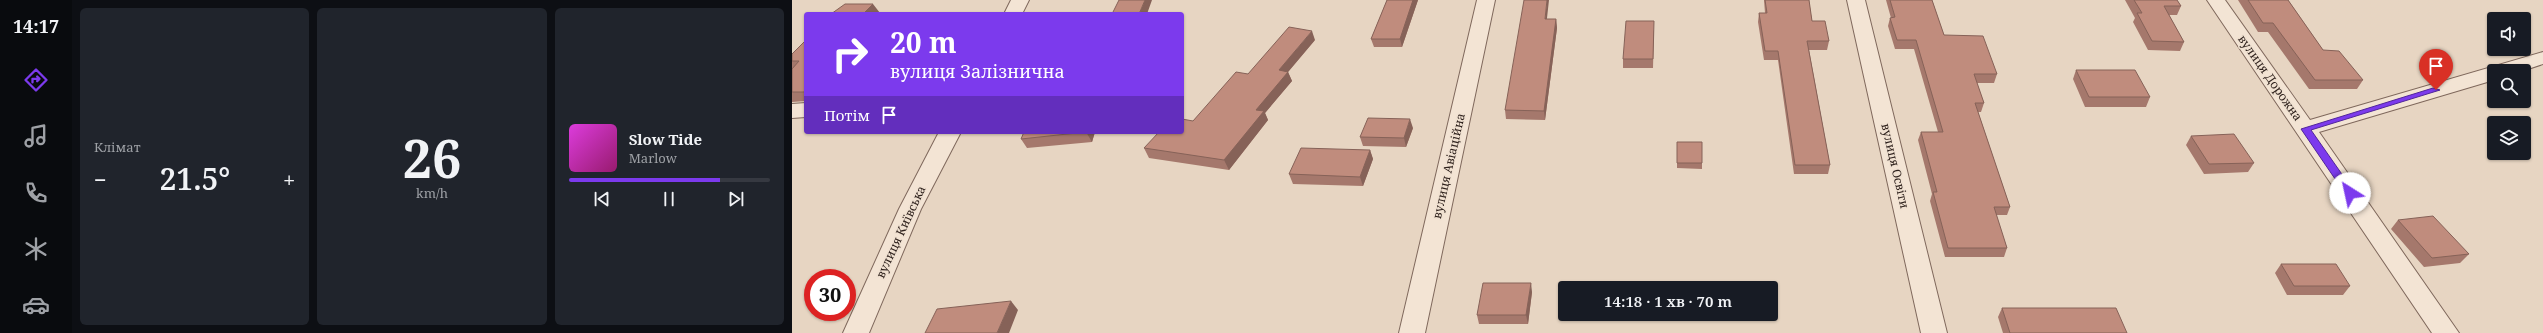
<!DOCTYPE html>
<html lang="uk">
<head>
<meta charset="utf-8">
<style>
	:root { --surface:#171b24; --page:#20242c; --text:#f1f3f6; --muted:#9ea1a6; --line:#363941; --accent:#7c3aed }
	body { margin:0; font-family:"Noto Serif",serif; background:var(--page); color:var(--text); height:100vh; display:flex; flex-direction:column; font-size:15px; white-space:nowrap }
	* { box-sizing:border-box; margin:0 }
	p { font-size:13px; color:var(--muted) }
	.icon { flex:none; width:22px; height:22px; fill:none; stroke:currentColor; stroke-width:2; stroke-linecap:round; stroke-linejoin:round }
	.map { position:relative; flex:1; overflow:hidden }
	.drawer { display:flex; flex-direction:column; gap:8px; padding:8px; background:#0d0f14; width:720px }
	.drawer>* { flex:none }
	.hud { position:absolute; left:12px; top:12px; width:380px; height:122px; border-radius:4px; box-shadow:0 1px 3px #0004; background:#7c3aed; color:#fff; overflow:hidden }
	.tools { position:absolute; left:1695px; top:12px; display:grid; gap:8px }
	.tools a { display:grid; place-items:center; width:44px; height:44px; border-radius:4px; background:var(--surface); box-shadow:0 1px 3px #0004; font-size:20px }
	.speed { position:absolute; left:12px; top:269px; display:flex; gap:8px; font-size:20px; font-weight:700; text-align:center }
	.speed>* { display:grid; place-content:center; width:52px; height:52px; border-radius:50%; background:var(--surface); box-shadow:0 1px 3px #0004; line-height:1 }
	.speed .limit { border:6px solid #d22; background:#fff; color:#111 }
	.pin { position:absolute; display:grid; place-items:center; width:34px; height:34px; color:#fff; margin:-41px -17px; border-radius:50% 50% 50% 0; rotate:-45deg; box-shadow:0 0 4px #0007 }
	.pin .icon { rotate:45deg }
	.me { position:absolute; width:44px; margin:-22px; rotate:325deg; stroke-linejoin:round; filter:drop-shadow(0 0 3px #0008) }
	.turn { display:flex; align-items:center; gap:14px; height:84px; padding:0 20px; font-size:18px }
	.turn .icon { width:52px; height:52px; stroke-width:2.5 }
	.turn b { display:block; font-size:28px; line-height:34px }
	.then { display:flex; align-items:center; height:38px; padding:0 20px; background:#0003; gap:8px; font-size:15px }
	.big { font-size:30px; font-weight:600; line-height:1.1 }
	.drawer .widget { flex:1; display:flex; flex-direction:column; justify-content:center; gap:6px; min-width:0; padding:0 14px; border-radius:6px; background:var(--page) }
	.drawer .dial { align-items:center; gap:0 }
	.dial b { font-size:52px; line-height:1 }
	.song { display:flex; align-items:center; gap:12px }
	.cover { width:48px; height:48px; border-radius:6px; background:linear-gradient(135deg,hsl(300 70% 55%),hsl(320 70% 35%)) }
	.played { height:4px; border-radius:2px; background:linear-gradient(90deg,var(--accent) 75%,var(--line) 75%) }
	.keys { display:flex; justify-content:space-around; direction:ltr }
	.heat { display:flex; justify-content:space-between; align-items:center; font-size:22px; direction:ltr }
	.drawer .tiles { flex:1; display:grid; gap:8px; grid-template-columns:repeat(3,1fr) }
	.trip { position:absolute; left:766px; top:281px; width:220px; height:40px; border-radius:4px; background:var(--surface); box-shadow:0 1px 3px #0004; font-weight:600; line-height:40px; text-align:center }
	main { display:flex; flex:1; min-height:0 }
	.dock { display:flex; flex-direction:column; width:72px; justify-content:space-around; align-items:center; background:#090b0e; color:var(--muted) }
	.dock .icon { width:28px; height:28px }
	.dock .on { color:var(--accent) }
	.dock b { font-size:18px; color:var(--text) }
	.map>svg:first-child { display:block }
</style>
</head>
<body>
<main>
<nav class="dock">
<b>14:17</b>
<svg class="icon on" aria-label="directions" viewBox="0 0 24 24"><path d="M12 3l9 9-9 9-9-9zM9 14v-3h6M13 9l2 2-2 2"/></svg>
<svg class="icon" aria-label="music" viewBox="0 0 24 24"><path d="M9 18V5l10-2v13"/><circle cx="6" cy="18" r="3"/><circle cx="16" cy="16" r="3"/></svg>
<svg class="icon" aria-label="phone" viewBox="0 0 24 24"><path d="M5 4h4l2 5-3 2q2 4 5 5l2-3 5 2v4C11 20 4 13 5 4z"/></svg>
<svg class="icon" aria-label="climate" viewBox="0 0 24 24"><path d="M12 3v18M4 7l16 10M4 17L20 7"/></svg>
<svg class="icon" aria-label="car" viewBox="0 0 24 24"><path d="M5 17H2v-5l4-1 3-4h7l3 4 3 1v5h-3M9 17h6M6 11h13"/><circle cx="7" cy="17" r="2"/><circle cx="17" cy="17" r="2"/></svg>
</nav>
<section class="drawer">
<div class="tiles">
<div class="widget"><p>Клімат</p>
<div class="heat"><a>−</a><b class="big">21.5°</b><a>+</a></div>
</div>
<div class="widget dial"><b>26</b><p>km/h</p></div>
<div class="widget">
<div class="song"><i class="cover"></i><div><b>Slow Tide</b><p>Marlow</p></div></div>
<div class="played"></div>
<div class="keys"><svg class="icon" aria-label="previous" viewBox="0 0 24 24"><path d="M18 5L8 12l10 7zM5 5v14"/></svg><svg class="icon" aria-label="pause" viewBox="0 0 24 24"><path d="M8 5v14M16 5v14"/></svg><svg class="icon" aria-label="next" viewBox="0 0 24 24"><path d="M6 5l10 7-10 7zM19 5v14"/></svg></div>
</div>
</div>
</section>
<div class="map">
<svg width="1751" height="333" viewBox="0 0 1751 333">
	<rect width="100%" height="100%" fill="#e7d5c2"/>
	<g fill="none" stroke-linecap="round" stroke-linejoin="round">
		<defs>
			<path id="minor" d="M219 0H237L230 14H212Z
				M685 0H703L633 333H607Z
				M1055 0H1073L1155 333H1129Z
				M1415 0H1433L1518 120 1751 52V64L1730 71H1702V80L1527 132 1667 333H1640Z
				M14 103V117L0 118V104Z
				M147 132H169L129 209 77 333H51L107 209Z"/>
		</defs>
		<!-- minor casing -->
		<use href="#minor" stroke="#7f685c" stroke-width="2"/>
		<!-- minor -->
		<use href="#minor" fill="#f3e4d4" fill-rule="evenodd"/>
	</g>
	<!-- wall -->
	<path fill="#a5786c" d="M595 0H626L610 47H582L579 39Z
		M972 0H1017L1020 21 1037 41 1035 50H1017L1038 165 1036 174H1002L986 60H972L966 22 967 13H973Z
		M1094 0H1140L1152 35 1205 74 1202 83H1185L1192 103 1189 112H1186L1218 207 1215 215H1204L1215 248 1212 257H1153L1138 201 1140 194 1126 140 1129 132H1146L1122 49H1103L1096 26 1098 18H1099Z
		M1333 0H1385L1389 6 1385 15H1377L1392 42 1388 51 1356 50 1341 22 1343 18Z
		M1446 0H1496L1531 50 1571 80 1565 89H1517L1476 32H1466Z
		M755 19H764L765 28 753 120 714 119 713 110Z
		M862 30 861 68H831V59Z
		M14 40V101L0 102V54Z
		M523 40 496 72 500 81 473 113 476 120 437 170 357 158 352 148 401 121 456 74Z
		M1284 70 1358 97 1354 107H1293L1281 79Z
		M621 128 614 147 571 146 568 137Z
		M232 132H303L300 142 235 148 229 139Z
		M1399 136 1462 163 1456 172 1412 174 1394 145Z
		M885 142 910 163V169L885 168Z
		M578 150 581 159 571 186 501 184 497 174Z
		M1606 220 1677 254 1668 263 1632 267 1599 229Z
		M1489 264 1558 286 1551 295H1495L1483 273Z
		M740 292 736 324H687L685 315Z
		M1210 308 1335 333H1211L1206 317Z"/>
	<!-- shaded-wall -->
	<path fill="#866258" d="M353 0H360L355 14H347Z
		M621 0H626L610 47 608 39Z
		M755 0H757L754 27 753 19Z
		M81 4 88 13 87 14H71Z
		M764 19 765 28 753 120 752 111Z
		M520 31 523 40 496 72 500 81 473 113 476 120 437 170 432 160 464 110 487 70Z
		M618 119 621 128 614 147 612 138Z
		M294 132H303L300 142Z
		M578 150 581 159 571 186 568 177Z
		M739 283 740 292 736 324 734 315Z
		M219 301 226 310 217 333H205Z"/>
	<!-- building -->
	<path fill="#c08c7d" stroke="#866258" d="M327 0H353L347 14H320Z
		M595 0H621L608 39H579Z
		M732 0H755L753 19H764L752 111 713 110Z
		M973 0H1017L1020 21H1033L1037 41H1015L1038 165H1003L986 51H973L967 13H975Z
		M1098 0H1140L1152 35 1191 36 1205 74H1182L1192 103H1183L1218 207H1202L1215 248H1156L1141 192H1145L1129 132H1151L1124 40H1105L1098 18 1103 17Z
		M1342 0H1385L1389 6H1372L1392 42 1360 41 1345 13H1350Z
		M1456 0H1496L1531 50 1547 51 1571 80H1523L1481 23H1471Z
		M53 4H81L71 14H39Z
		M834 21H862L861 59H831Z
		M497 27 520 31 487 70 496 72 464 110 472 111 432 160 352 148 367 132H390V119L401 121 444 72 456 74Z
		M14 40V89L12 92H0V69L7 61H0V54Z
		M1284 70H1343L1358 97H1297Z
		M576 118 618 119 612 138 568 137Z
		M232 132H294L229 139Z
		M1442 134 1462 163 1417 164 1399 136Z
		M885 142H910V163H885Z
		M509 148 578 150 568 177 497 174Z
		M1641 216 1677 254 1640 258 1606 220Z
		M1489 264H1544L1558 286H1502Z
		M691 283H739L734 315H685Z
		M219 301 205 333H133L145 309Z
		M1210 308H1324L1335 333H1218Z"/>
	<!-- route -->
	<path fill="#7c3aed" stroke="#51269a" d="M1641 88 1648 90 1519 130 1561 190V195H1554L1509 129Z"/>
	<g text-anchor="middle" stroke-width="3" stroke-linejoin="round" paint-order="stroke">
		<!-- street labels -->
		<g font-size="12" fill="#30231e" stroke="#f0e1d1">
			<text transform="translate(1478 78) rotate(55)" y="4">вулиця Дорожна</text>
			<text transform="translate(657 166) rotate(-77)" y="4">вулиця Авіаційна</text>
			<text transform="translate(1103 166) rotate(77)" y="4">вулиця Освіти</text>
			<text transform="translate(109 232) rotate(-65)" y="4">вулиця Київська</text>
		</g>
	</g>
</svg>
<div class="tools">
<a><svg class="icon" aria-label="sound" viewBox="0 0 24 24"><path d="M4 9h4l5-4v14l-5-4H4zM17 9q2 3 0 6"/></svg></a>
<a><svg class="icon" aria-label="search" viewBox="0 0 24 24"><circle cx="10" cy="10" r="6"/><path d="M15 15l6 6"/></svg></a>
<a><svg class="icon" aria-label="layers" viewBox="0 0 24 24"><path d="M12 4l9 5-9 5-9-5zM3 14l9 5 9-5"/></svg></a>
</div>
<div class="speed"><div class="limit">30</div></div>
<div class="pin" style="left:1644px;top:90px;background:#d93025"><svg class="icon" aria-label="arrive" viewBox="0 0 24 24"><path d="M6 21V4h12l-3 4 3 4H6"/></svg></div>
<svg class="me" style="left:1558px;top:193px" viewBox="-20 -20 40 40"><circle r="19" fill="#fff"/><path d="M0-13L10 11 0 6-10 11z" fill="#7c3aed"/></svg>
<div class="trip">14:18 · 1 хв · 70 m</div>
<div class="hud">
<div class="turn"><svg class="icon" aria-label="right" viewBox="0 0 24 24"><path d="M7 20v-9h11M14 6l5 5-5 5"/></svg><div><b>20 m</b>вулиця Залізнична</div></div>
<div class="then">Потім<svg class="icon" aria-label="arrive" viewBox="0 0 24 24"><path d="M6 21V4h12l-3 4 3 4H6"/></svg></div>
</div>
</div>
</main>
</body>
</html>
